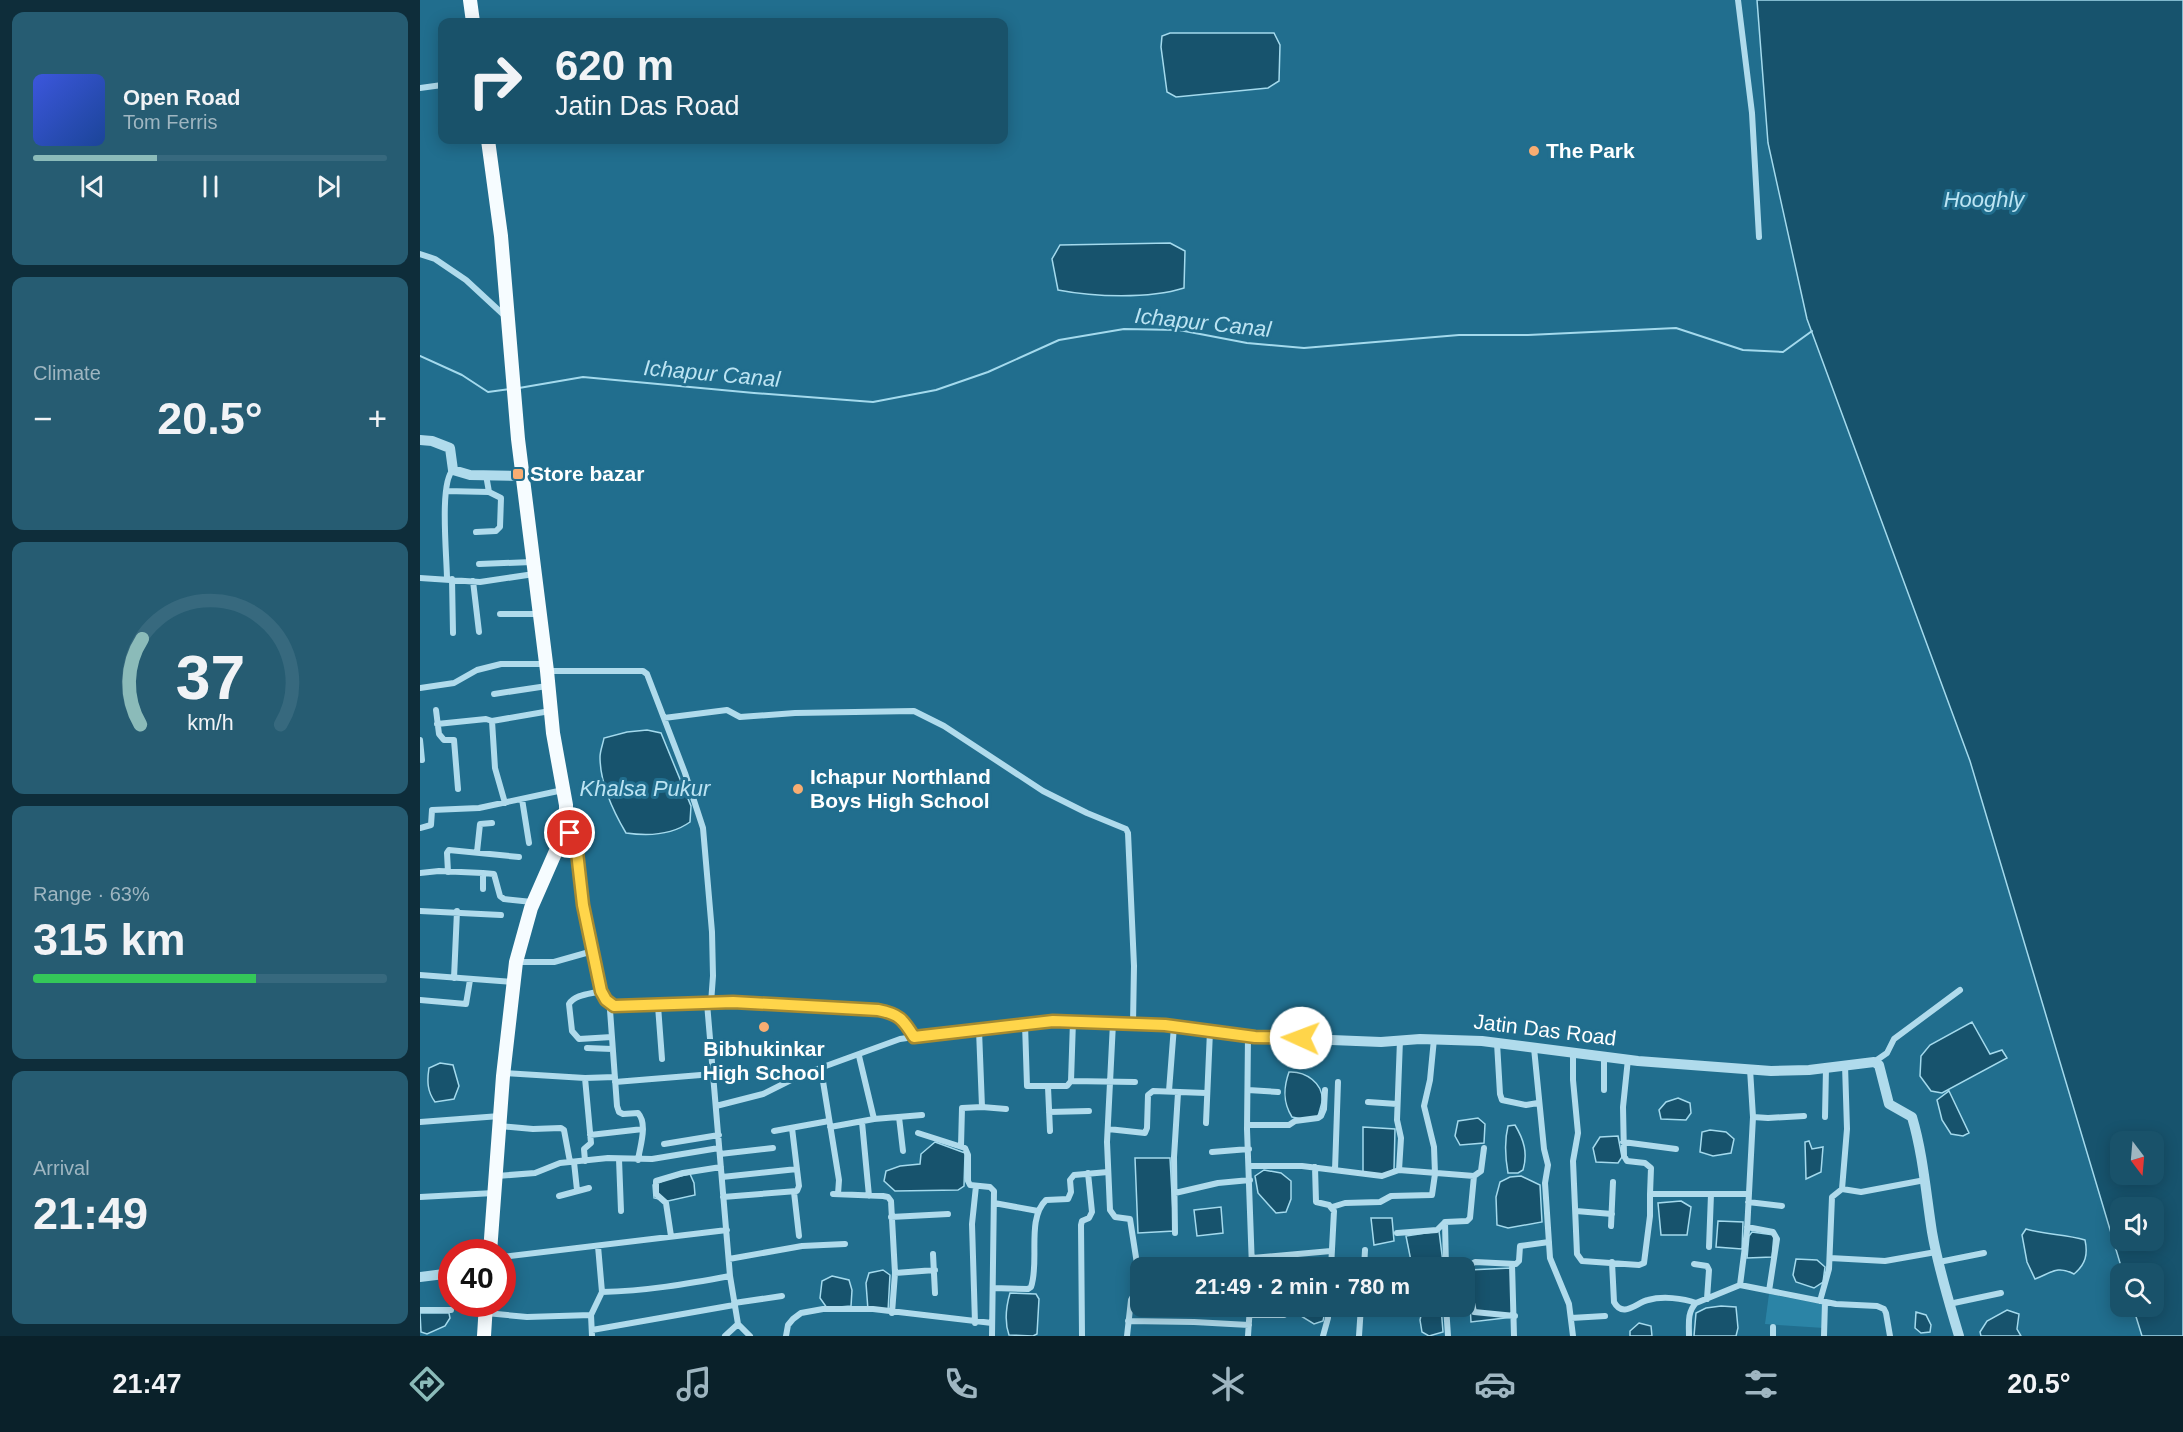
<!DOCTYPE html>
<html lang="en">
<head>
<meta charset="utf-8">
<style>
	:root { --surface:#19526a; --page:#265c72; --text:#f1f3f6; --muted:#9fb6c1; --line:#37697e; --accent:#8bbbb9 }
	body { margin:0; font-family:Helvetica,sans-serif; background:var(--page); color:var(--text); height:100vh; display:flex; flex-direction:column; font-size:22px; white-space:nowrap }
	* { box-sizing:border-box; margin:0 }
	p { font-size:20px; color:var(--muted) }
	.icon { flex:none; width:33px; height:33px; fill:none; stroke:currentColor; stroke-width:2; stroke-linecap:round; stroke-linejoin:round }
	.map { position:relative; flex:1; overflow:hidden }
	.drawer { display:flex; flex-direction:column; gap:12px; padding:12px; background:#0e2d3a; width:420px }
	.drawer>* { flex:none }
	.guide { position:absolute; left:18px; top:18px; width:570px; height:126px; border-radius:12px; box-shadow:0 3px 15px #0003; background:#19526a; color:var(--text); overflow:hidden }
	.needle { width:39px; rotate:164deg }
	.tools { position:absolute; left:1690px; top:1131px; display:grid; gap:12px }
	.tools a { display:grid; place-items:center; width:54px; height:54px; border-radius:12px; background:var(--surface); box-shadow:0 3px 15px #0003; font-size:30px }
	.speed { position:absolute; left:18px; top:1239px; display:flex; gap:12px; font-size:30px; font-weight:700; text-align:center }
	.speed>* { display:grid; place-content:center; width:78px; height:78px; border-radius:50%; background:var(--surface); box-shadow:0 3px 15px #0003; line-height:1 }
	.speed .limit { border:9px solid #d22; background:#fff; color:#111 }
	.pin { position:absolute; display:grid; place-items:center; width:51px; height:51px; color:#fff; margin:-26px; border:3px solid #fff; border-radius:50%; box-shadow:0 2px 6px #0007 }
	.me { position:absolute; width:66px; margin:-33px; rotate:272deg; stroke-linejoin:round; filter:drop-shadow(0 0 4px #0008) }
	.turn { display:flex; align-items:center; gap:21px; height:126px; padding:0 18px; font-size:27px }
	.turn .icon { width:78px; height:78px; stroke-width:2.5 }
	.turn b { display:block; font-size:42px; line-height:51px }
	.big { font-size:45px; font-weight:700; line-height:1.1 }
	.drawer .tile { flex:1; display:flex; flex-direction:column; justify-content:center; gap:9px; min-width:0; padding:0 21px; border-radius:12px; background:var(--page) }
	.drawer .dial { align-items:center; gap:0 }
	.dial svg { height:156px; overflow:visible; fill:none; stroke:var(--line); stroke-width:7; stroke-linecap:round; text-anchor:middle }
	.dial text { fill:var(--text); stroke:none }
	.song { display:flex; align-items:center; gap:18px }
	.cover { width:72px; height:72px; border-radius:9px; background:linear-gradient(135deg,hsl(230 70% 55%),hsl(220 70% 35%)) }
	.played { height:6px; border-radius:3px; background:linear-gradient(90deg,var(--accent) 35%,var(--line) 35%) }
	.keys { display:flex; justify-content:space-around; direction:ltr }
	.heat { display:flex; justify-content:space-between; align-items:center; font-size:33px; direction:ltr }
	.charge { height:9px; border-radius:4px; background:linear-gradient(90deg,#34c759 63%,var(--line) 0) }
	.trip { position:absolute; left:710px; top:1257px; width:345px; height:60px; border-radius:12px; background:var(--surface); box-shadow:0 3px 15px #0003; font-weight:700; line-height:60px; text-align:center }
	.dock { display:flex; height:96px; justify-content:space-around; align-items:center; background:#0a212a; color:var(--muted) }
	.dock .icon { width:42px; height:42px }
	.dock .active { color:var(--accent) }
	.dock b { font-size:27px; color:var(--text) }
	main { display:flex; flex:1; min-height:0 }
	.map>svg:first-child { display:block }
</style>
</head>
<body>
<main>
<section class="drawer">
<div class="tile">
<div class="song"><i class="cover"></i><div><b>Open Road</b><p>Tom Ferris</p></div></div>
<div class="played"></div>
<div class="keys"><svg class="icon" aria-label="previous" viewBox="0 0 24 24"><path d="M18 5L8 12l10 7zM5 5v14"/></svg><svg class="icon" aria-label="pause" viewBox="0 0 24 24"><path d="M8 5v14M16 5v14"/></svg><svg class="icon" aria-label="next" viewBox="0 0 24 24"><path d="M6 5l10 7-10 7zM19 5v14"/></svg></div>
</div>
<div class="tile"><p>Climate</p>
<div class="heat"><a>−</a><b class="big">20.5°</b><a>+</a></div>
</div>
<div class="tile dial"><svg viewBox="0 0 100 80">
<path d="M14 69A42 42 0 1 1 86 69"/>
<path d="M14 69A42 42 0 0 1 15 25" stroke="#8bbbb9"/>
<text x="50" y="56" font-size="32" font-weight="700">37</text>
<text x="50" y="72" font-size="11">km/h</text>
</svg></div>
<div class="tile"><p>Range · 63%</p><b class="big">315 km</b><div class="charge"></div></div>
<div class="tile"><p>Arrival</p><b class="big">21:49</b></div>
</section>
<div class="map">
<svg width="1763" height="1336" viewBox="0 0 1763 1336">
	<rect width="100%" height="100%" fill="#216e8e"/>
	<!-- green -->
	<path fill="#2b84a6" d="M1349 1294 1407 1305 1404 1328 1345 1324Z"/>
	<!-- water -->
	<path fill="#17536d" stroke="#a4daed" stroke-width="1.5" fill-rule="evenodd" d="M1337 0H1763V1336H1722L1713 1307 1734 1306V1274L1703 1273 1550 761 1387 319 1348 143ZM1701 1142H1734V1174H1701ZM1701 1208H1734V1240H1701Z
		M750 33H854L860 45 859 81 848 88 756 97 747 92 741 47 742 36Z
		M750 243 765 251 764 288C729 299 674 297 638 290L632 259 640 245Z
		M227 730 241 733 271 806 270 822C252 835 227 836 206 833 193 811 180 783 180 757 180 751 183 744 184 738L207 732Z
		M1552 1022 1570 1054 1582 1050 1587 1058 1522 1093 1511 1091 1500 1076 1501 1056 1510 1045Z
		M20 1063 33 1065 39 1086 34 1099 15 1102C7 1091 7 1081 9 1068Z
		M869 1072C885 1071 904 1083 902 1102 901 1107 899 1112 898 1117L887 1120 872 1117C863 1103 863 1089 869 1072Z
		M1529 1091 1549 1133 1543 1136 1531 1134 1522 1120 1517 1100Z
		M1258 1098 1270 1103 1271 1113 1266 1120 1241 1119 1239 1110 1246 1102Z
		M1058 1118 1065 1124 1064 1143 1040 1145 1035 1136 1038 1121Z
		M1095 1125C1104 1140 1108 1153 1103 1170L1098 1173H1088C1085 1156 1084 1142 1088 1126Z
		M943 1127 975 1129 974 1169 966 1175 943 1173Z
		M1290 1130 1306 1132 1314 1139 1311 1153 1293 1156 1280 1152 1282 1132Z
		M1198 1136 1202 1157 1198 1163 1176 1162 1173 1148 1180 1137Z
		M1389 1141 1392 1149 1403 1147 1401 1172 1386 1179 1385 1142Z
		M515 1142 545 1153 544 1186 538 1190 475 1191 464 1181 466 1171 480 1166 500 1164 501 1154Z
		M715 1158H750L754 1231 718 1233Z
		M844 1170 861 1173 871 1181V1199L866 1212 856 1213 838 1193 835 1176Z
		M270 1174 274 1183 275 1195 248 1201 234 1198 233 1185 250 1178Z
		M1101 1176 1120 1185 1122 1222 1088 1228 1077 1225 1076 1197 1080 1182 1090 1177Z
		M1261 1201 1271 1207 1267 1235H1241L1238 1203Z
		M801 1207 803 1233 777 1236 774 1210Z
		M951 1218H972L974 1241 954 1245Z
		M1298 1221 1323 1222 1322 1249 1296 1247Z
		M1606 1229C1626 1235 1645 1234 1665 1240 1668 1254 1666 1264 1654 1274 1637 1265 1631 1273 1615 1279L1607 1262 1602 1235Z
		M1019 1231 1023 1263 992 1266 986 1236Z
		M1332 1232 1354 1235 1352 1257 1327 1258 1329 1236Z
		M1376 1259 1397 1260 1405 1267 1403 1282 1394 1288 1376 1282 1373 1275Z
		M1091 1268 1093 1317 1051 1322 1048 1270Z
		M463 1270 470 1275 468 1311 448 1310 446 1283 449 1273Z
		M412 1276 429 1280 432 1290 431 1306 407 1308 400 1298 402 1281Z
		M590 1293 616 1294 619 1299 617 1334 613 1336 589 1335C584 1321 586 1307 590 1293Z
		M1301 1306 1316 1307 1318 1328 1316 1336H1274L1276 1313 1286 1308Z
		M878 1307H906L903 1321 894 1324 881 1316Z
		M964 1307V1306L996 1307 995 1312C983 1316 974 1314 964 1307Z
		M1003 1307H1021L1023 1332 1009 1336 1002 1332 1000 1320Z
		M1587 1310 1599 1314 1597 1329 1601 1336H1561L1560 1332 1567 1321Z
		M1496 1312 1506 1315 1511 1325 1510 1332 1501 1333 1495 1328Z
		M0 1313H29L30 1318 25 1326 7 1334 1 1332Z
		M1219 1323 1231 1326 1232 1336H1210V1331Z"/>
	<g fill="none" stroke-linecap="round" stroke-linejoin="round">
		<!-- stream -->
		<path stroke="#a4daed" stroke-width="2" d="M0 356 42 375 68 392 90 389
			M99 388 163 377 334 393 453 402 516 390 568 372 639 340 704 329 759 330 827 343 884 348 1039 335H1108L1256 328 1323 350 1363 352 1392 331"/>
		<!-- minor -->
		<path stroke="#b0dbec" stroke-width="6" d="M1318 0 1332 113 1339 237
			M0 88 22 85
			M0 254 15 259 46 280 86 317
			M26 491 69 492
			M56 532 76 531 80 527 81 498 69 492 66 475
			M59 564 112 562
			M0 578 60 582 114 574
			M27 579C27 558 19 482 33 470
			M32 579 33 633
			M53 581 59 632
			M80 614H119
			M127 671H223L227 674 265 773 283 828 292 932 293 976 291 1003
			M0 688 34 683 57 670 81 664H126
			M74 694 127 686
			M16 710 19 734 24 740H34L38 789
			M244 718 307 710 320 717 375 713 494 711 524 726 623 791 667 813 706 829 708 833 714 966 713 1024
			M72 721 75 768 85 803
			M17 724 66 719 72 721 130 711
			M0 740 2 760
			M102 799 109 843
			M0 828 11 825 12 810 59 808 143 790
			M57 852 60 824 72 823
			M28 872 27 853 29 850 99 857
			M0 873 19 871 63 873V889
			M63 873 74 874 80 896 84 899 112 902
			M0 911 81 915
			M97 962H134L173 951
			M0 975 93 982
			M34 978 37 911
			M181 991C171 994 155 994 149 1004L152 1031 159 1039 192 1037
			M0 1000 46 1004 50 980
			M287 1003 310 1276 318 1324 330 1336
			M193 1005 190 1010 197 1106 199 1112 203 1114 218 1113C228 1124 220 1146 218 1160
			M238 1006 242 1059
			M693 1023 687 1142 690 1210 695 1217 710 1219 720 1283
			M605 1024 607 1086H647L651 1081 653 1021
			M559 1030 562 1107
			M828 1036 827 1129 832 1268
			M1077 1043 1080 1094 1082 1100 1106 1105 1118 1103
			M167 1048 192 1049
			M1114 1048 1124 1149 1128 1165 1125 1183 1130 1258 1149 1304 1153 1336
			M1153 1052V1080L1158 1133 1153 1161 1157 1254 1162 1261 1219 1265 1224 1263 1230 1216V1194H1328
			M439 1056 454 1119
			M1208 1059 1203 1107 1204 1156 1207 1161 1225 1163 1231 1168 1230 1194
			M1454 1062 1467 1053 1474 1039 1540 990
			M401 1069 419 1180 418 1194
			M84 1073 165 1078 195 1077
			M165 1078 171 1143 164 1149 165 1161
			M651 1081 715 1082
			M195 1082 293 1074
			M628 1087 630 1131
			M828 1090 858 1092
			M1184 1090V1056
			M749 1091 754 1026
			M948 1102 977 1104
			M296 1106 343 1094 381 1075 480 1039 494 1037
			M629 1112 669 1111
			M479 1117 483 1151
			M1333 1117 1348 1118 1384 1116
			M1405 1117 1406 1068
			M0 1122 80 1116
			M442 1122 449 1196
			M786 1123 790 1031
			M827 1125H869L875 1121 898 1118 901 1116 904 1109 905 1090
			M80 1126 113 1129 141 1128 144 1130 150 1162
			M410 1127 454 1119 502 1115
			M688 1129 725 1133 727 1128 728 1095 733 1091 786 1093
			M354 1131 409 1121
			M498 1133 545 1148 548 1155V1181L550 1185 570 1187 574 1191 572 1336
			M170 1135 223 1129
			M1203 1142 1256 1149
			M244 1144 299 1135
			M541 1146 542 1108 562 1107 586 1109
			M792 1152 829 1149
			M300 1154 353 1148
			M199 1159 201 1211
			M154 1162 157 1190
			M830 1166H882L962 1176 979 1170 1054 1176
			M895 1167 896 1202 909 1205 914 1211 911 1268
			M915 1170 918 1082
			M979 1170 981 1138 977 1120 980 1040
			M77 1176 115 1173 140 1163 188 1158 232 1159 299 1148
			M302 1177 377 1169
			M1422 1189 1441 1192 1505 1180
			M374 1192 379 1236
			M755 1193 798 1183 830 1180
			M413 1194 463 1196 468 1197 471 1201 475 1273 472 1313
			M139 1196 169 1188
			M0 1197 74 1193
			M303 1197 377 1191 379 1186 372 1128
			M1328 1202 1362 1206
			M574 1203 618 1211
			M912 1207 925 1203 960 1202 971 1196 1012 1195 1015 1174 1014 1147 1004 1106 1010 1080 1014 1039
			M1156 1211 1192 1214
			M471 1217 528 1214
			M1025 1222 1026 1268
			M1191 1226 1193 1182
			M1327 1227 1353 1232 1357 1239 1349 1291
			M755 1233 754 1157 758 1093
			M977 1233 1017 1230 1025 1222 1047 1221 1050 1218 1054 1176 1061 1171 1064 1148
			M251 1236 246 1203 236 1194V1181L263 1173 301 1167
			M1289 1247 1291 1194
			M513 1254 515 1293
			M82 1257 307 1230
			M832 1258 911 1251
			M1410 1258 1465 1261 1516 1252
			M309 1259 382 1246 425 1244
			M1192 1262 1194 1302C1203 1319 1217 1302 1228 1300 1242 1296 1263 1298 1276 1303
			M1519 1262 1564 1253
			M738 1263 777 1262 832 1267
			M1092 1264 1094 1336
			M1274 1264 1287 1266 1289 1270 1287 1299
			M944 1268 945 1250
			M952 1268 1026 1261
			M475 1273 515 1270
			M1320 1285 1327 1231 1333 1117 1330 1069
			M573 1288 608 1289 611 1287C620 1262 606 1219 626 1200L648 1199 651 1192 650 1180 654 1175 688 1172
			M182 1292C226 1291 267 1284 310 1276
			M1400 1301 1409 1269 1412 1197 1422 1189 1427 1129 1425 1065
			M314 1303 362 1296
			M1529 1304 1581 1293
			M1026 1306 1028 1336
			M0 1310H31
			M66 1313 107 1317 171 1315
			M830 1315H864
			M1095 1316 1054 1312 1050 1294V1265L1055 1262 1096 1264 1099 1261 1100 1246 1129 1242
			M1151 1318 1185 1316
			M708 1321 774 1322 829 1325
			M555 1323 552 1224 556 1186
			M172 1330 314 1305
			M172 1336 171 1315 182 1292 178 1246
			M305 1336 318 1324
			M366 1336 368 1325 373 1319 381 1313 403 1309H453L572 1323
			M662 1336 661 1225 662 1221 669 1218 672 1212 668 1173
			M707 1336 711 1300 720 1284
			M828 1336 830 1306
			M903 1336 908 1318V1306
			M939 1336 941 1306
			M1269 1336C1269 1324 1267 1312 1276 1303L1320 1285 1416 1304 1457 1306 1464 1309 1466 1313 1470 1336
			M1353 1336V1327
			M1404 1336 1405 1302"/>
		<!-- tertiary -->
		<path stroke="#b0dbec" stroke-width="10" d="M0 440 12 441 30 448 33 470 50 475 103 476
			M146 822 157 852 163 905 181 991 186 1000 194 1006 313 1002 458 1010C479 1014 483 1019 494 1037L633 1021 745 1025 835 1037 961 1042 1000 1039 1062 1041 1218 1061 1351 1071 1389 1070 1454 1062 1459 1065 1469 1104 1492 1117C1503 1154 1506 1194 1512 1232 1518 1267 1529 1302 1539 1336
			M0 1277 32 1273"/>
		<!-- primary -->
		<path stroke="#f6fcff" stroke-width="14" d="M50 0 53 22
			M68 140 81 236 98 439 127 671 133 733 146 805V822L143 835 111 908 96 962 83 1076 70 1252
			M64 1336 66 1304"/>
	</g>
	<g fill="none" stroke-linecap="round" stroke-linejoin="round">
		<defs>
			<path id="route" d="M150 833 157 852 163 905 181 991 186 1000 194 1006 313 1002 458 1010C479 1014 483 1019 494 1037L633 1021 745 1025 835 1037 881 1038"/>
		</defs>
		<!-- route casing -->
		<use href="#route" stroke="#a68a30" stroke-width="15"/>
		<!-- route -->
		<use href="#route" stroke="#ffd54a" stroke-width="10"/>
	</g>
	<!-- markers -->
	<g fill="#f8ad72" stroke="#216e8e" stroke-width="2">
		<circle cx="1114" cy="151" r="6"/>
		<rect x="92" y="468" width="12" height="12" rx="3"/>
		<circle cx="378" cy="789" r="6"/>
		<circle cx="344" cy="1027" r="6"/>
	</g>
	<g text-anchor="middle" stroke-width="6" stroke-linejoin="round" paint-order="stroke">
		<!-- poi labels -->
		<g font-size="21" font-weight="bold" fill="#fff" stroke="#216e8e" text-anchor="start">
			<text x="1126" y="158">The Park</text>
			<text x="110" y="481">Store bazar</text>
			<text x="390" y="784">Ichapur Northland<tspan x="390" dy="24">Boys High School</tspan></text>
			<text x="344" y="1056" text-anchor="middle">Bibhukinkar<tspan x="344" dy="24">High School</tspan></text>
		</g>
		<!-- street labels -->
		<g font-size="21" fill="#fff" stroke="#216e8e">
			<text transform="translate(1125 1030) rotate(7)" y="7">Jatin Das Road</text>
		</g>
		<!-- water labels -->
		<g font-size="22" font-style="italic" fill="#bce4f3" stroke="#216e8e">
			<text x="1564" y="207">Hooghly</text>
			<text transform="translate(783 322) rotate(6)" y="8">Ichapur Canal</text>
			<text transform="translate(292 373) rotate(5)" y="8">Ichapur Canal</text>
			<text x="225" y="796">Khalsa Pukur</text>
		</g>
	</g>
</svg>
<div class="tools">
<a><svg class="needle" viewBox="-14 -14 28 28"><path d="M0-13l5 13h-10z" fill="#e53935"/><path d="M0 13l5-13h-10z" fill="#9fb6c1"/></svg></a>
<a><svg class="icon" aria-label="sound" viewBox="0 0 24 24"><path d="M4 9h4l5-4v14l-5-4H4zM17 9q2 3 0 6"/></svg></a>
<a><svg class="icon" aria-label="search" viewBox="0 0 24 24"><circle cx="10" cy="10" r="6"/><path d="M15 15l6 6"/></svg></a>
</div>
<div class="speed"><div class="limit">40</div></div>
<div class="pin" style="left:150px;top:833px;background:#d93025"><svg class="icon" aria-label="arrive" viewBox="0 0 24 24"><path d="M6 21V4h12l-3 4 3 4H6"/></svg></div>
<svg class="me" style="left:881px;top:1038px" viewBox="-20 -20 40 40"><circle r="19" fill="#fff"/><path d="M0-13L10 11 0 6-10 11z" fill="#ffd54a"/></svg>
<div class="trip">21:49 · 2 min · 780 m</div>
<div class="guide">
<div class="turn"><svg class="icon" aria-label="right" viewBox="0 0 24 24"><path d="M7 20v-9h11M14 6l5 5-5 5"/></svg><div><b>620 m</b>Jatin Das Road</div></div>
</div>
</div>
</main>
<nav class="dock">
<b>21:47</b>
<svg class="icon active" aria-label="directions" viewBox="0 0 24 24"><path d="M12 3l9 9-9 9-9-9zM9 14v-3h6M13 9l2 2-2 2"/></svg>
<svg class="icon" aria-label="music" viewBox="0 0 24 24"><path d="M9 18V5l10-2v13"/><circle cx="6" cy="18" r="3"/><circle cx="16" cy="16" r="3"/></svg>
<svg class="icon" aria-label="phone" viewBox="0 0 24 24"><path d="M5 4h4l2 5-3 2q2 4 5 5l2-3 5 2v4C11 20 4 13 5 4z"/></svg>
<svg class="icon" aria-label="climate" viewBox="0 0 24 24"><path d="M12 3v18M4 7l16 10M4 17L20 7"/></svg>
<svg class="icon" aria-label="car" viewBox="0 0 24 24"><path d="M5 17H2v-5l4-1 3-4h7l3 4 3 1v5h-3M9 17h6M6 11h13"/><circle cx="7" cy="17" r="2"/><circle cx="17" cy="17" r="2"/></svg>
<svg class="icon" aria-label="filters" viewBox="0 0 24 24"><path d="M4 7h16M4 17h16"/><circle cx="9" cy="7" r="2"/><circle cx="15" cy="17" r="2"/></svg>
<b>20.5°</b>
</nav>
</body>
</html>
